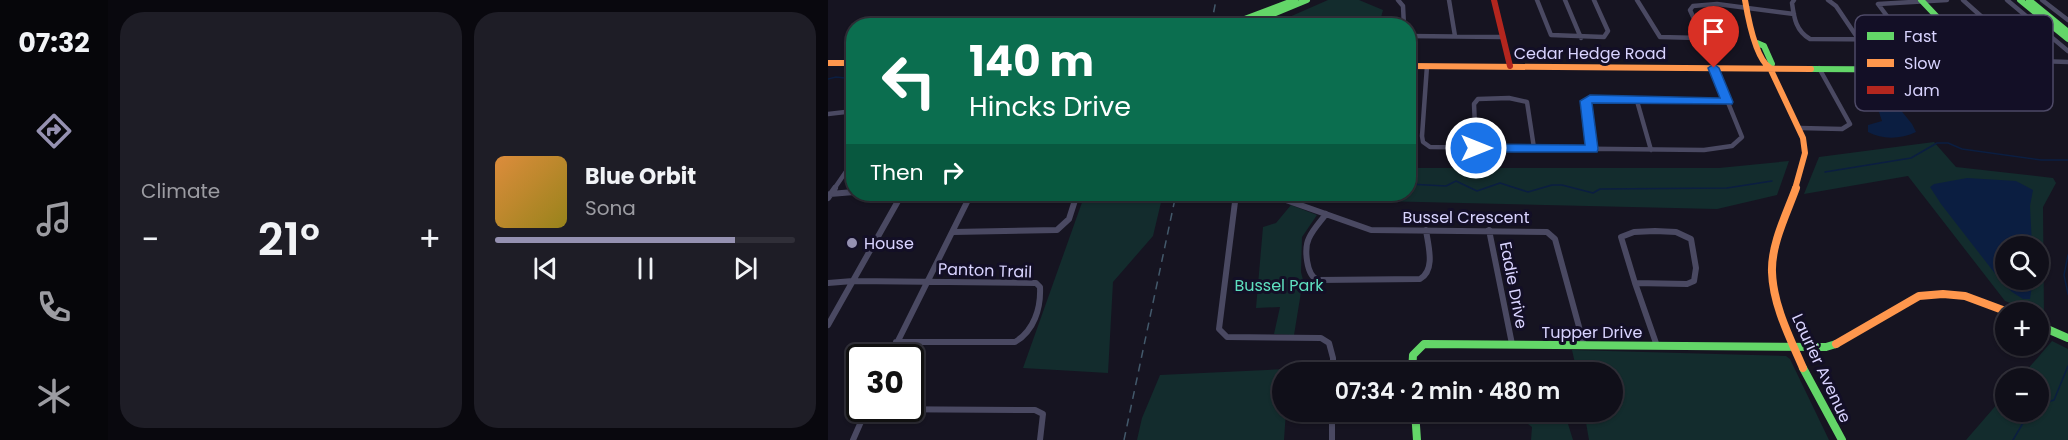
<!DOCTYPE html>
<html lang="en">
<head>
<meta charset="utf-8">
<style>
	:root { --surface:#100f19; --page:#1e1d26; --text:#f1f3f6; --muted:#9c9ca2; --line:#302f38; --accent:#9591b1 }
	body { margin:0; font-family:Poppins,sans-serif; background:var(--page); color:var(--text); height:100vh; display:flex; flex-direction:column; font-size:22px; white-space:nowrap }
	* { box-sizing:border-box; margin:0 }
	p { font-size:20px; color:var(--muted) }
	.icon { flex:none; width:33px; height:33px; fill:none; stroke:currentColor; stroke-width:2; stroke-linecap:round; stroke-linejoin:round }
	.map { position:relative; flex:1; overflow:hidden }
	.drawer { display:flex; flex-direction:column; gap:12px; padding:12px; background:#09080e; width:720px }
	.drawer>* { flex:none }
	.guide { position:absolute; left:18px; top:18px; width:570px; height:183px; border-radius:24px; box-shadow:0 2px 4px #0004,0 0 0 2px var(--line); background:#0b6e4f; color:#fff; overflow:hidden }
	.controls { position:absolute; left:1167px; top:236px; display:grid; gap:12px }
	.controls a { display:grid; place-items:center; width:54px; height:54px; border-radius:50%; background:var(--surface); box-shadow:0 2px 4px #0004,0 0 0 2px var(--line); font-size:30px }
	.speed { position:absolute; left:18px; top:344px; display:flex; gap:12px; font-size:30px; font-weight:700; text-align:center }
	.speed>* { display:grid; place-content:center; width:78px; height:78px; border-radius:50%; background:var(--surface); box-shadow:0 2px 4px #0004,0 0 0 2px var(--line); line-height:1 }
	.speed .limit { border:3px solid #111; border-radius:9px; background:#fff; color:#111 }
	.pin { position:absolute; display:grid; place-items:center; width:51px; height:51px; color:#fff; margin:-62px -26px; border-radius:50% 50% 50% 0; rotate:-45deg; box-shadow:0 0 6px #0007 }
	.pin .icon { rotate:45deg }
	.me { position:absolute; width:66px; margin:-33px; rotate:90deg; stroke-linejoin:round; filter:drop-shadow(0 0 4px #0008) }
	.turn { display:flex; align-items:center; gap:21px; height:126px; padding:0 24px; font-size:27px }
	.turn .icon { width:78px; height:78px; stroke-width:2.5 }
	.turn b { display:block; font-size:42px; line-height:51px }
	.then { display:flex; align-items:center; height:57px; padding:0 24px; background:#0003; gap:12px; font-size:22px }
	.big { font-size:45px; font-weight:600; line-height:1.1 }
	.drawer .tile { flex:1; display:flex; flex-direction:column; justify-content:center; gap:9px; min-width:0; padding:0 21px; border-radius:24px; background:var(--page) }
	.song { display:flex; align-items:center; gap:18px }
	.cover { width:72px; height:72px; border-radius:9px; background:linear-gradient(135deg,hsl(30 70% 55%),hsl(50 70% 35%)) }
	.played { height:6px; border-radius:3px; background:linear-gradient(90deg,var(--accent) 80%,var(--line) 80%) }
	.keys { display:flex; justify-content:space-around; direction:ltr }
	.heat { display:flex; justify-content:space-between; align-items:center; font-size:33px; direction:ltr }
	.drawer .tiles { flex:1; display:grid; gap:12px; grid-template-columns:repeat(2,1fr) }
	.trip { position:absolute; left:444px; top:362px; width:351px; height:60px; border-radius:30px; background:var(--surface); box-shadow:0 2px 4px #0004,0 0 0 2px var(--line); font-weight:600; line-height:60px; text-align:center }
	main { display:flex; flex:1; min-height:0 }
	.dock { display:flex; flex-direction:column; width:108px; justify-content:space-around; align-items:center; background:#06060a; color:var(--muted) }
	.dock .icon { width:42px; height:42px }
	.dock .selected { color:var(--accent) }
	.dock b { font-size:27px; color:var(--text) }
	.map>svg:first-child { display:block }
</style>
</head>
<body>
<main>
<nav class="dock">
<b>07:32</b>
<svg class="icon selected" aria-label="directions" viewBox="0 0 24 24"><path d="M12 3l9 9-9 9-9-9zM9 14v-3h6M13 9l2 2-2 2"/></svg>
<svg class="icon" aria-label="music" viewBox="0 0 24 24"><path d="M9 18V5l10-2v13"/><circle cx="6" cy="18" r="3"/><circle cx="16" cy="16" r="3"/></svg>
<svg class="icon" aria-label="phone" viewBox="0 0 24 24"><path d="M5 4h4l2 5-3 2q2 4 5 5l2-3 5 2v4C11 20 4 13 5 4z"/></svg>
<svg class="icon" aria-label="climate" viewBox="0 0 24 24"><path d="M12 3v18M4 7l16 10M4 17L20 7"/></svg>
</nav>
<section class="drawer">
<div class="tiles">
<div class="tile"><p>Climate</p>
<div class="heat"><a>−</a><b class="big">21°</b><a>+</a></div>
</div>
<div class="tile">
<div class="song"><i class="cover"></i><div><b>Blue Orbit</b><p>Sona</p></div></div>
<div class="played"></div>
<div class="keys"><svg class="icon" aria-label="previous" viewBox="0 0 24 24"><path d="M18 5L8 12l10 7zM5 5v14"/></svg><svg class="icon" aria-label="pause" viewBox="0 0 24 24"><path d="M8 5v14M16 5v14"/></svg><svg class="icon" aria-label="next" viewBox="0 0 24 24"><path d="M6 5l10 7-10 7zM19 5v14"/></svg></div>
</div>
</div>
</section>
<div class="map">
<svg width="1240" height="440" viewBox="0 0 1240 440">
	<rect width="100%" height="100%" fill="#161421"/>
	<!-- green -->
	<path fill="#132c2d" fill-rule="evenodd" d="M500 0H531L555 10 551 25H443Z
		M1106 142 1128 167 1225 178 1228 183 1215 207 1216 317 1211 315 1210 312H1204L1177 301 1080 176 976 194 991 157ZM1178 246H1210V279H1178Z
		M961 161 949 195 889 209 550 201 528 194H580L581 168H891Z
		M257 194H335L325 236 285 282 280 373 195 368Z
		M463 205 489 215 474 237 473 272 475 280 466 335 446 334 452 307 428 308 435 227 448 223Z
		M1224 341 1240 349V440H1138L1177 395 1178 411H1210V378H1192Z
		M744 350 958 356 962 359 1001 440H761L756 411H784V372H749Z
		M460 369V372H454V411H458L456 440H309L314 418 332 375Z
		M694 411H736L745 440H703L704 427 696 421Z"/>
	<!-- water -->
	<path fill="#0b1e41" d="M1045 76 1084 124 1088 132C1073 139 1055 140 1040 132V125L1054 121 1050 109 1031 77Z
		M1139 178 1188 181 1205 190 1202 206 1204 246H1178V279H1205L1202 299H1195L1184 292 1172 280 1113 204 1102 187 1106 184Z"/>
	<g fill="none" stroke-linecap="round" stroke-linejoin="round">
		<!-- stream -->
		<path stroke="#0b1e41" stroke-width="1.5" d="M0 79 8 77 26 79
			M997 172 1083 158 1109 143H1120L1134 149 1213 160H1240
			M580 184 618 186 628 181 649 191 672 183 700 192 724 185H734L765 193 772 189 899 188 944 181
			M1240 255 1236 275 1240 294
			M1210 405 1226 400 1240 366
			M1185 440 1202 411"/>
		<!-- street-far1 -->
		<path stroke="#4a4962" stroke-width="4.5" d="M570 0 575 6 576 26
			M621 0 627 36
			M709 0 723 35 776 37 780 31 766 0
			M737 0 753 38
			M809 0 832 37 872 38V32L862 10 865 6 889 4 966 14
			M966 0 964 3C966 18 968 31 982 39L1131 40
			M1000 0 1008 6 1031 40
			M1135 0 1200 58 1211 61 1240 62
			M1179 0 1240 51
			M1214 0 1240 20
			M580 36 674 37
			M1077 40 1050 4 1119 0
			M599 66 594 136 595 142 602 147 876 150 904 146 914 137 886 68
			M809 101 823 150
			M0 114 26 111
			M972 128 1014 129 1022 124 991 68
			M648 148 646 104 650 99 681 98 699 102 706 148
			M764 149 756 104 760 100 900 102
			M6 189 26 160"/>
		<!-- street -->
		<path stroke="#4a4962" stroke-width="6" d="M2 194 26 192
			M408 194 391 329 399 337 493 338 501 343 505 358V372
			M441 194 543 230 719 232 727 239 756 345
			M0 198 7 188
			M498 214C493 221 485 229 481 238 476 248 478 276 490 280L592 279C608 270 600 245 598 230
			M661 230 684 344
			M827 231 848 232 863 239 868 268 866 281 859 284 807 283 793 237 806 232Z
			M125 232 229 230 241 219 249 194
			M0 283 25 281 208 283 212 287C213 308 206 331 187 342H68
			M807 283 829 346
			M0 325 74 194
			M62 357 143 194
			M39 409 207 410 215 414 212 440
			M504 411V440
			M25 440 39 408"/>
		<!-- fast-far1 -->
		<path stroke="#63d668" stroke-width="6" d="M1192 0 1240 39
			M1201 0 1240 32
			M398 26 467 0
			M416 26 479 0
			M929 43 936 46 944 64 942 68
			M983 69 1154 70 1159 68 1151 56 1131 40 1093 0"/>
		<!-- fast -->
		<path stroke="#63d668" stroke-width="8" d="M1210 325 1240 338
			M975 368 1014 440
			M584 372 585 355 596 344 998 347 1008 344
			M587 411 589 440"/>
		<!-- slow-far1 -->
		<path stroke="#ff974d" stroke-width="6" d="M917 0C920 18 927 58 942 68L975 138 977 153 967 189
			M0 63H26
			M580 66 983 69"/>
		<!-- slow -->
		<path stroke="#ff974d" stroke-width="8" d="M968 188C959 213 943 244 944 272 945 305 962 338 975 368
			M1008 344 1091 296 1115 294 1137 296 1180 312"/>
		<!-- jam -->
		<path stroke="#b3261e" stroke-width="6" d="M666 0 682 66"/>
		<!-- rail -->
		<path stroke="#43596b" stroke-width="1.5" stroke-dasharray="8 6" stroke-linecap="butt" d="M383 26 388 0
			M296 440 348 194"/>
	</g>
	<!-- route -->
	<path fill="#1a73e8" stroke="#114b97" stroke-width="1.5" d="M886 64 891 68 905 102 904 104 764 103 770 149 769 152H648L642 148 648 144 757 145 752 101 762 95 892 98 880 68Z"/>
	<!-- markers -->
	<circle fill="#9591b1" stroke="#130f26" stroke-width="2" cx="24" cy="243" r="6"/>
	<g text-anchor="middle" stroke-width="6" stroke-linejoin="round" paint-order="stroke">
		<!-- street labels -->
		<g font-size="16" fill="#d9d4ff" stroke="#130f26">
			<text x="762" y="59">Cedar Hedge Road</text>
			<text x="638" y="223">Bussel Crescent</text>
			<text transform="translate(157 270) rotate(2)" y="6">Panton Trail</text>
			<text transform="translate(686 285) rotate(79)" y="6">Eadie Drive</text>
			<text x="764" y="338">Tupper Drive</text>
			<text transform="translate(994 368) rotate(65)" y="6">Laurier Avenue</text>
		</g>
		<!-- poi labels -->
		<g font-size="16" fill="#d9d4ff" stroke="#130f26" text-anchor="start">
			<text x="36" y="249">House</text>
		</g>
		<!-- park labels -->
		<g font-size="16" fill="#5fe0c0" stroke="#130f26">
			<text x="451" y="291">Bussel Park</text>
		</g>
	</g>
	<!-- legend -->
	<rect x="1027" y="15" width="198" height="96" rx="9" fill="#130f26" stroke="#4e4a67" stroke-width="1.5"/>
	<rect x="1039" y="32" width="27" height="8" fill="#63d668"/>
	<rect x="1039" y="59" width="27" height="8" fill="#ff974d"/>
	<rect x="1039" y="86" width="27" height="8" fill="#b3261e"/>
	<g font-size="16" fill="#d9d4ff">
		<text x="1076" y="42">Fast</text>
		<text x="1076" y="69">Slow</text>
		<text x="1076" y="96">Jam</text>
	</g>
</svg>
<div class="controls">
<a><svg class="icon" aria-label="search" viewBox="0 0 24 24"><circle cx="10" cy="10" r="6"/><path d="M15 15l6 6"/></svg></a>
<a>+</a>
<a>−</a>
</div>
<div class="speed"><div class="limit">30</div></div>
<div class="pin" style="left:886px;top:68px;background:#d93025"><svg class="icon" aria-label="arrive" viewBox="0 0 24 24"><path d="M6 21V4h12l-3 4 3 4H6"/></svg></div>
<svg class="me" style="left:648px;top:148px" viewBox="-20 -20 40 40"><circle r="17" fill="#1a73e8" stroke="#fff" stroke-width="3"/><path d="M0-11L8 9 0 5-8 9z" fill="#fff"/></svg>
<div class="trip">07:34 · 2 min · 480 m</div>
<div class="guide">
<div class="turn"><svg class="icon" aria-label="left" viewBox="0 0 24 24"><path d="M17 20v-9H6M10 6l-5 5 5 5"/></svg><div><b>140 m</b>Hincks Drive</div></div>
<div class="then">Then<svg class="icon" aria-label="right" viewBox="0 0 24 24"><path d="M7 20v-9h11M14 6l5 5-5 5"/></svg></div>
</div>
</div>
</main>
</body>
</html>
